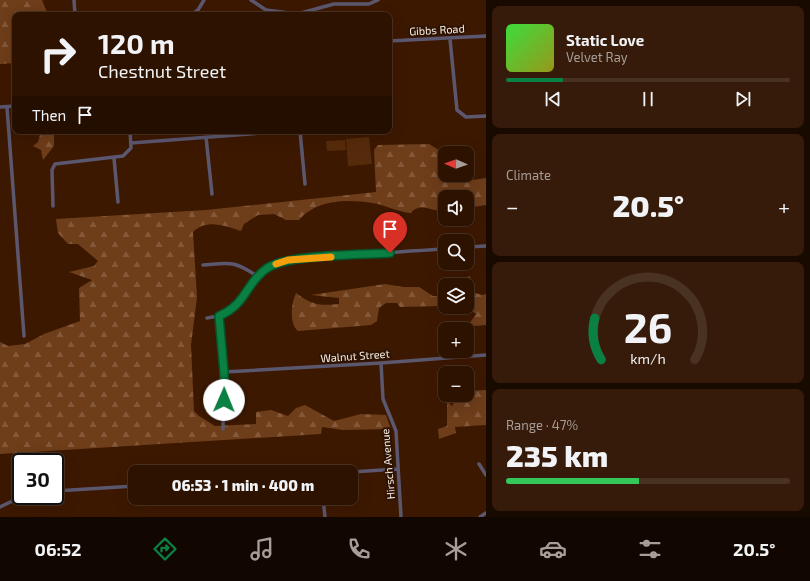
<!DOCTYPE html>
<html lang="en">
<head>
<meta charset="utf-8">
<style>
	:root { --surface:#2e1200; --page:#361b0a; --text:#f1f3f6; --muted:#a79e99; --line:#493222; --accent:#0b8043 }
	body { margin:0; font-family:"Exo 2",sans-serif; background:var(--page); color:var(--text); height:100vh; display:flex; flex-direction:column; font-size:15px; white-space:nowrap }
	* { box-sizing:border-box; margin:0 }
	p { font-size:13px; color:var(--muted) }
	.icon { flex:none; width:22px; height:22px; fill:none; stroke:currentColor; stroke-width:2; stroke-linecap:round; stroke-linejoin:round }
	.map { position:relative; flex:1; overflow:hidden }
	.sheet { display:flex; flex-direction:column; gap:6px; padding:6px; background:#190a00; width:324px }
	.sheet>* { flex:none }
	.hud { position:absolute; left:12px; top:12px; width:380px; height:122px; border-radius:8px; box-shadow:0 4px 16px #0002,0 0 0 1px var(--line); background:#2e1200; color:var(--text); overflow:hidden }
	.needle { width:26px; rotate:272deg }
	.fabs { position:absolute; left:438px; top:146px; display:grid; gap:8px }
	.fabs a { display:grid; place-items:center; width:36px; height:36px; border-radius:8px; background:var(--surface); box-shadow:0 4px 16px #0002,0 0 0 1px var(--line); font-size:20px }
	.speed { position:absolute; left:12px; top:453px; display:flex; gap:8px; font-size:20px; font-weight:700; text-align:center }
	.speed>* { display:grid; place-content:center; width:52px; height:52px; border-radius:50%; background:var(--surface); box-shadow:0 4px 16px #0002,0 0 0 1px var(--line); line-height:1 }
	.speed .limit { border:2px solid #111; border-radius:6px; background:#fff; color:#111 }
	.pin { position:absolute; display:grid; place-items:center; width:34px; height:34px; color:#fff; margin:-41px -17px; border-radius:50% 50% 50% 0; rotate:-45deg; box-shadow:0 0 4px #0007 }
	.pin .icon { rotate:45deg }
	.me { position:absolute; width:44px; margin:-22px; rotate:1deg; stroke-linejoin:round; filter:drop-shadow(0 0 3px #0008) }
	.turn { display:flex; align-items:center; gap:14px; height:84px; padding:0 20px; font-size:18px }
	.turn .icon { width:52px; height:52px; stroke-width:2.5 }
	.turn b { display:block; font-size:28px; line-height:34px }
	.then { display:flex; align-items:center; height:38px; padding:0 20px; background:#0003; gap:8px; font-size:15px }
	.big { font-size:30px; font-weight:800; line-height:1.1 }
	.sheet .tile { flex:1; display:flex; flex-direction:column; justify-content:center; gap:6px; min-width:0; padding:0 14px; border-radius:8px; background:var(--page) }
	.sheet .dial { align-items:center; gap:0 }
	.dial svg { height:104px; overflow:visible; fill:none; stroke:var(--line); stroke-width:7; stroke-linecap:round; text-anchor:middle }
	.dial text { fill:var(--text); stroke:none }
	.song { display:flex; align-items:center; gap:12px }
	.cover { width:48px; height:48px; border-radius:6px; background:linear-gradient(135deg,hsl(120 70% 55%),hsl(60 70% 35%)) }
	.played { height:4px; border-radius:2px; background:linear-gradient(90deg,var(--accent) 20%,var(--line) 20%) }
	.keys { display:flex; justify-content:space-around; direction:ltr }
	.heat { display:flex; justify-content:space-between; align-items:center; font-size:22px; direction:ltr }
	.charge { height:6px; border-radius:3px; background:linear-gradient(90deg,#34c759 47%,var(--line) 0) }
	.trip { position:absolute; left:128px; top:465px; width:230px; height:40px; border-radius:8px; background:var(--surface); box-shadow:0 4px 16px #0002,0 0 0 1px var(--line); font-weight:800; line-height:40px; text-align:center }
	.tabs { display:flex; height:64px; justify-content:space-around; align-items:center; background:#120700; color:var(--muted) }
	.tabs .icon { width:28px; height:28px }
	.tabs .active { color:var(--accent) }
	.tabs b { font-size:18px; color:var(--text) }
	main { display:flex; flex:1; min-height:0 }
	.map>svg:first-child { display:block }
</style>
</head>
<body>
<main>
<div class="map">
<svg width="486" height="517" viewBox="0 0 486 517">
	<defs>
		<pattern id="forest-firs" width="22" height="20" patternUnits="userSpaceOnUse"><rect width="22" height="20" fill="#6e3d1a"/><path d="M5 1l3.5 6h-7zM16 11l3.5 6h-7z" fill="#84593b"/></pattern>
	</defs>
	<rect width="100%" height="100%" fill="#3d1800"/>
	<!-- forest -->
	<path fill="url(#forest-firs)" d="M0 0H42L48 15H15V63L0 64Z
		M41 131H54V146L43 160 41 150 33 146 38 142Z
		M429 144 445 154V175H458C464 183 477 179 486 178V205L467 208V197H445V211C434 213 420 201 411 213 399 212 389 207 378 204 351 199 318 198 299 220H286L274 214 258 215 244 224 241 231C226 226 206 218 193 232L197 297 191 345 194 411 199 416 215 426 256 424V412L271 410 288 416 296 408 305 405 334 421 361 414 386 415 391 429 343 430 322 427 321 434 0 454V342L8 346 25 344 44 334 80 321 79 288 92 280 69 272 94 266 98 261 78 244H68L58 233 56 219 206 210 376 192 374 150 378 145Z
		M470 276 475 293 482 295 486 294V325L475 326 469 324 476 314 467 307V285H454V282Z
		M385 284 403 287H419L433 296 445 297V303L440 306 400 307 397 303H386L379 308 377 321 371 325 298 331C289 323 291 304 296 293 312 305 320 306 339 304V298L311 295Z
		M486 390V425L455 427 456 433 439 439 438 429 447 426V401L452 406 459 395H467V391Z"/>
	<!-- green -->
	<path fill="#562b0b" d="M369 137 372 164 348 166 346 139Z
		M345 140 346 150 327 151 326 141Z"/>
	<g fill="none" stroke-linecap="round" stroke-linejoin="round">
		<!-- minor -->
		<path stroke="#5b576f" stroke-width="3.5" d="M74 0 75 15
			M251 0 266 10 297 14 334 4H369L378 0
			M191 15 198 10 204 0
			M450 39 457 110 466 117 486 116
			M389 41 486 36
			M0 107 15 106
			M7 107 24 336
			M300 131 305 184
			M206 137 212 194
			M131 143 287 131
			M114 158 118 202
			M53 206 52 170 55 164 123 156 131 148 130 131
			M467 247 486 246
			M203 265C230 263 233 260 257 276
			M219 316 224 372 223 429
			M207 318C251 313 242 276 278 263 296 257 317 258 335 256 372 254 408 251 445 249
			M381 363 383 399 396 431 401 517
			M224 372 381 363 486 355
			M479 464 486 475
			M351 472 398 469
			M55 491 135 486
			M323 498 325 517
			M0 507 23 496
			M480 517 486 513"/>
	</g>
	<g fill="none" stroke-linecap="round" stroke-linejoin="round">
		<defs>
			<path id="route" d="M224 400V372L219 316C247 304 245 284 266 269 285 254 363 255 390 253"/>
		</defs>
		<!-- route casing -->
		<use href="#route" stroke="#07532c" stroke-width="10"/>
		<!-- route -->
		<use href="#route" stroke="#0b8043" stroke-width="7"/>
		<!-- slow -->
		<path stroke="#f59e0b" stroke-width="7" d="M276 264 288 260 331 257"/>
	</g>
	<g text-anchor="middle" stroke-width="4" stroke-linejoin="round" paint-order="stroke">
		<!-- street labels -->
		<g font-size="11" fill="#faeee6" stroke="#2d1302">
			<text transform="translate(437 30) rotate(-3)" y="4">Gibbs Road</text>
			<text transform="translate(355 356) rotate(-4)" y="4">Walnut Street</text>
			<text transform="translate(388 464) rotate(-95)" y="4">Hirsch Avenue</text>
		</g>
	</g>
</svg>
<div class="fabs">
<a><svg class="needle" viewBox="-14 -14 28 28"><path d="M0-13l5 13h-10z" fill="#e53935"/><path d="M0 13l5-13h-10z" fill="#a79e99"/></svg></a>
<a><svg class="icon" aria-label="sound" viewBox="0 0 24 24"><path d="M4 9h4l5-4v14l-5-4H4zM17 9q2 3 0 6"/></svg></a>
<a><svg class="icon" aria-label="search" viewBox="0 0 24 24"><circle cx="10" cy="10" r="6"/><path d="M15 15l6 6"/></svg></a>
<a><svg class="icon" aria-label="layers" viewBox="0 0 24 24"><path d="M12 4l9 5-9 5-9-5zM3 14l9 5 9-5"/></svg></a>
<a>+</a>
<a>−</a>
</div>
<div class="speed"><div class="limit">30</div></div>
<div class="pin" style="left:390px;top:253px;background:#d93025"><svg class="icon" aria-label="arrive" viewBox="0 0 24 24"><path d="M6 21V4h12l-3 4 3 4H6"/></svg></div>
<svg class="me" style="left:224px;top:400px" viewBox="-20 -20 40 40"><circle r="19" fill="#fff"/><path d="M0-13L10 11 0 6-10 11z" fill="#0b8043"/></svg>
<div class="trip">06:53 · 1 min · 400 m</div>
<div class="hud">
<div class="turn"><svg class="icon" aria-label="right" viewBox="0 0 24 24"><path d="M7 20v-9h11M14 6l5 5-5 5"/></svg><div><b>120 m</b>Chestnut Street</div></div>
<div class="then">Then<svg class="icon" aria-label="arrive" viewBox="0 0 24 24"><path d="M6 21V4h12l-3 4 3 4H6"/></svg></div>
</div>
</div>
<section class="sheet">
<div class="tile">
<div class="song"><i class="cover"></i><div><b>Static Love</b><p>Velvet Ray</p></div></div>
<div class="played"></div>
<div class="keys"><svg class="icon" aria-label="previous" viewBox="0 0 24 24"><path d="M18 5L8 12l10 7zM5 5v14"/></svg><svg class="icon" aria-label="pause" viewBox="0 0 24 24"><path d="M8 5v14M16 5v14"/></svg><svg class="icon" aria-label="next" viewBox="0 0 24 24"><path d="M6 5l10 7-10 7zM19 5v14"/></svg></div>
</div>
<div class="tile"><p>Climate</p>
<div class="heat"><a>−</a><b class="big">20.5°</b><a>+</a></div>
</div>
<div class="tile dial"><svg viewBox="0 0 100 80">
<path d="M14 69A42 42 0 1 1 86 69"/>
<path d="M14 69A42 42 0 0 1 9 37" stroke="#0b8043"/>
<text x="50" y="56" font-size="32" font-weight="700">26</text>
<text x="50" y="72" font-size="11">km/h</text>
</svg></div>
<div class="tile"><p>Range · 47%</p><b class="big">235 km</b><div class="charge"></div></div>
</section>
</main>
<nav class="tabs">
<b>06:52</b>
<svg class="icon active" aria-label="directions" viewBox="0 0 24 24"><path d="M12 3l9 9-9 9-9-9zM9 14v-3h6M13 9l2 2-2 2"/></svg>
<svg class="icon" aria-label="music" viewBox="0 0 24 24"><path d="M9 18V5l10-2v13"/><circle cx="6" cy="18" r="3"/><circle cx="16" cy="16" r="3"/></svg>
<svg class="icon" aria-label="phone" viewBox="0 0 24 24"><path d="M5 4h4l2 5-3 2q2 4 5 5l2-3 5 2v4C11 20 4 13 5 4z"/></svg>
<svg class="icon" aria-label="climate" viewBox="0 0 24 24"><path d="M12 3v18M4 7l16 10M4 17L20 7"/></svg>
<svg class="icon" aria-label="car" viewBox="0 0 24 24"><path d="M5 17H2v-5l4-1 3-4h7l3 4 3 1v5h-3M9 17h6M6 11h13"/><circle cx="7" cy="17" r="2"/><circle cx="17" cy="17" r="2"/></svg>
<svg class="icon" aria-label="filters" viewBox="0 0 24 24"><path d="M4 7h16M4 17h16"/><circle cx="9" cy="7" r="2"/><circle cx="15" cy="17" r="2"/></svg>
<b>20.5°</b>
</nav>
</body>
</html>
